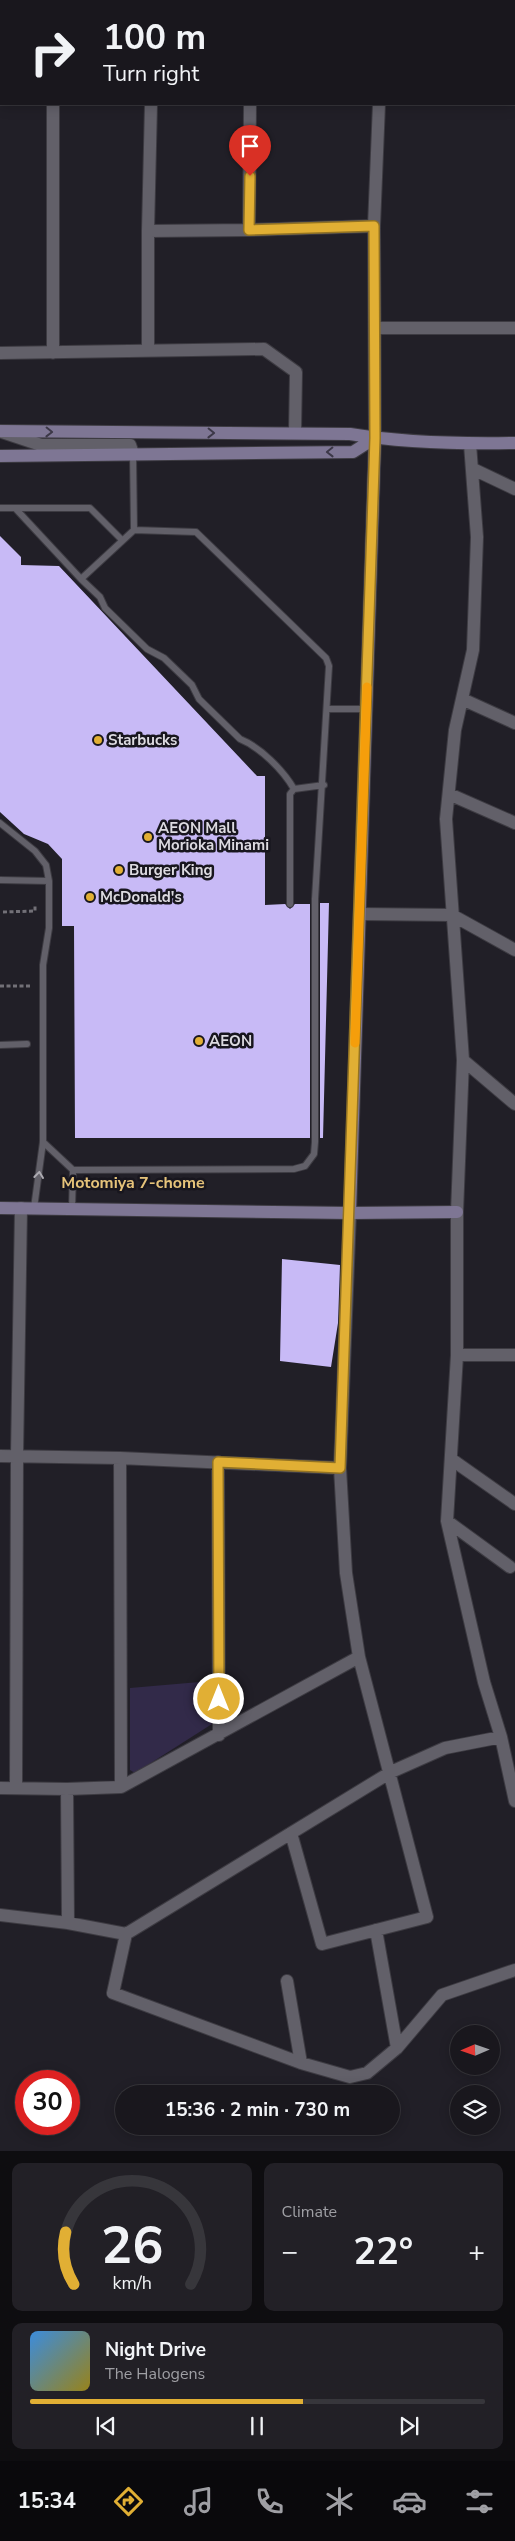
<!DOCTYPE html>
<html lang="en">
<head>
<meta charset="utf-8">
<style>
	:root { --surface:#19171d; --page:#222026; --text:#f1f3f6; --muted:#9f9fa4; --line:#37363b; --accent:#e1af34 }
	body { margin:0; font-family:"Nunito Sans",sans-serif; background:var(--page); color:var(--text); height:100vh; display:flex; flex-direction:column; font-size:19px; white-space:nowrap }
	* { box-sizing:border-box; margin:0 }
	p { font-size:16px; color:var(--muted) }
	.icon { flex:none; width:28px; height:28px; fill:none; stroke:currentColor; stroke-width:2; stroke-linecap:round; stroke-linejoin:round }
	.map { position:relative; height:2151px; overflow:hidden }
	.panel { display:flex; flex-direction:column; gap:12px; padding:12px; background:#0e0d10; flex:1 }
	.panel>* { flex:none }
	.hud { position:absolute; left:0px; top:0px; width:515px; height:105px; box-shadow:0 2px 12px #0003,0 0 0 1px var(--line); background:#19171d; color:var(--text); overflow:hidden }
	.needle { width:32px; rotate:268deg }
	.buttons { position:absolute; left:450px; top:2025px; display:grid; gap:10px }
	.buttons a { display:grid; place-items:center; width:50px; height:50px; border-radius:50%; background:var(--surface); box-shadow:0 2px 12px #0003,0 0 0 1px var(--line); font-size:25px }
	.speed { position:absolute; left:15px; top:2070px; display:flex; gap:10px; font-size:25px; font-weight:700; text-align:center }
	.speed>* { display:grid; place-content:center; width:65px; height:65px; border-radius:50%; background:var(--surface); box-shadow:0 2px 12px #0003,0 0 0 1px var(--line); line-height:1 }
	.speed .limit { border:8px solid #d22; background:#fff; color:#111 }
	.pin { position:absolute; display:grid; place-items:center; width:42px; height:42px; color:#fff; margin:-51px -21px; border-radius:50% 50% 50% 0; rotate:-45deg; box-shadow:0 0 5px #0007 }
	.pin .icon { rotate:45deg }
	.me { position:absolute; width:55px; margin:-28px; rotate:0deg; stroke-linejoin:round; filter:drop-shadow(0 0 4px #0008) }
	.turn { display:flex; align-items:center; gap:18px; height:105px; padding:0 20px; font-size:22px }
	.turn .icon { width:65px; height:65px; stroke-width:2.5 }
	.turn b { display:block; font-size:35px; line-height:42px }
	.big { font-size:38px; font-weight:700; line-height:1.1 }
	.panel .card { flex:1; display:flex; flex-direction:column; justify-content:center; gap:8px; min-width:0; padding:0 18px; border-radius:10px; background:var(--page) }
	.panel .dial { align-items:center; gap:0 }
	.dial svg { height:130px; overflow:visible; fill:none; stroke:var(--line); stroke-width:7; stroke-linecap:round; text-anchor:middle }
	.dial text { fill:var(--text); stroke:none }
	.song { display:flex; align-items:center; gap:15px }
	.cover { width:60px; height:60px; border-radius:8px; background:linear-gradient(135deg,hsl(210 70% 55%),hsl(50 70% 35%)) }
	.played { height:5px; border-radius:2px; background:linear-gradient(90deg,var(--accent) 60%,var(--line) 60%) }
	.keys { display:flex; justify-content:space-around; direction:ltr }
	.heat { display:flex; justify-content:space-between; align-items:center; font-size:28px; direction:ltr }
	.panel .tiles { flex:1; display:grid; gap:12px; grid-template-columns:1fr 1fr }
	.card:last-child { grid-column:span 2 }
	.trip { position:absolute; left:115px; top:2085px; width:285px; height:50px; border-radius:25px; background:var(--surface); box-shadow:0 2px 12px #0003,0 0 0 1px var(--line); font-weight:700; line-height:50px; text-align:center }
	.dock { display:flex; height:80px; justify-content:space-around; align-items:center; background:#0a090c; color:var(--muted) }
	.dock .icon { width:35px; height:35px }
	.dock .current { color:var(--accent) }
	.dock b { font-size:22px; color:var(--text) }
	.map>svg:first-child { display:block }
</style>
</head>
<body>
<div class="map">
<svg width="515" height="2151" viewBox="0 0 515 2151">
	<rect width="100%" height="100%" fill="#211f27"/>
	<!-- green -->
	<path fill="#322a49" d="M211 1681 212 1724 135 1773 130 1770V1688Z"/>
	<!-- building -->
	<path fill="#c8baf6" d="M0 536 21 557V565L59 566 257 776H265V905L285 904 290 909 295 904H310V1138H75L74 926H62V859L48 844 24 834 0 812Z
		M320 903H329L323 1138H320Z
		M282 1259 340 1265 338 1323 331 1367 280 1361Z"/>
	<g fill="none" stroke-linecap="round" stroke-linejoin="round">
		<defs>
			<path id="lane" d="M133 454 134 530
				M0 508H15L81 579
				M15 508H90L122 540
				M327 709H366
				M0 823 35 851 46 865 49 881
				M0 880 49 881V928L43 965V1142L34 1208
				M290 904V794L294 789 324 785
				M0 1045 27 1044
				M43 1142 73 1170 72 1209
				M73 1170 294 1169 305 1166 314 1154 315 1142V899L329 666 326 658 196 532 134 530 81 579 100 597 105 608 147 649 164 658 192 685 199 699 240 739C260 747 283 770 294 789"/>
			<path id="street" d="M266 1V0
				M380 1V0
				M0 61H1
				M514 71H515
				M249 230 250 104
				M148 231 249 230 374 226
				M376 328H515
				M148 351V231L151 104
				M0 353 264 349 296 372 295 433
				M53 353V104
				M2 432 41 445H130L133 454
				M375 438 374 226 379 104
				M470 444 477 537 473 650 455 730 446 819 463 1060 457 1212V1355L447 1521 484 1682 501 1737 515 1801
				M473 469 515 489
				M462 699 515 723
				M449 794 515 823
				M360 914 452 915 515 950
				M463 1060 515 1104
				M457 1355H515
				M0 1456 120 1458 340 1468
				M120 1458 121 1787
				M451 1459 515 1504
				M218 1462 219 1735
				M447 1521 510 1567
				M0 1788 67 1789 121 1787 359 1657
				M16 1788 17 1456 21 1208
				M67 1789 68 1923
				M291 1833 322 1944 427 1917 359 1657 346 1573 340 1468 350 1213
				M0 1915 68 1923 126 1934 391 1772 445 1748 501 1737
				M376 1930 397 2048
				M126 1934 113 1993 301 2063 350 2077 367 2073 397 2048 442 1995 515 1970
				M287 1981 301 2063"/>
			<path id="secondary" d="M0 431 350 434C405 443 460 444 515 443
				M0 456 353 452 375 438
				M0 1208 350 1213 457 1212
				M350 1213 375 438"/>
		</defs>
		<!-- lane casing -->
		<use href="#lane" stroke="#3d3b42" stroke-width="8"/>
		<!-- street casing -->
		<use href="#street" stroke="#3d3b42" stroke-width="14"/>
		<!-- secondary casing -->
		<use href="#secondary" stroke="#3d3b42" stroke-width="14"/>
		<!-- path -->
		<path stroke="#727077" stroke-width="3" stroke-dasharray="4 2.5" stroke-linecap="butt" d="M3 912 35 911V904
			M0 986H31"/>
		<!-- lane -->
		<use href="#lane" stroke="#626069" stroke-width="6"/>
		<!-- street -->
		<use href="#street" stroke="#626069" stroke-width="12"/>
		<!-- secondary -->
		<use href="#secondary" stroke="#7e7694" stroke-width="12"/>
	</g>
	<!-- one-way arrows -->
	<defs><path id="oneway-chevron" d="M-2-3.5L2.5 0L-2 3.5" fill="none" stroke-width="1.6" stroke-linecap="round" stroke-linejoin="round" transform="scale(1.25)"/></defs>
	<g stroke="#3c3847">
		<use href="#oneway-chevron" transform="translate(49 432) rotate(1)"/>
		<use href="#oneway-chevron" transform="translate(211 433) rotate(1)"/>
		<use href="#oneway-chevron" transform="translate(330 452) rotate(179)"/>
	</g>
	<use stroke="#acaab1" href="#oneway-chevron" transform="translate(39 1175) rotate(-83)"/>
	<g fill="none" stroke-linecap="round" stroke-linejoin="round">
		<defs>
			<path id="route" d="M219 1699 218 1462 340 1468 375 438 374 226 249 230 250 176"/>
		</defs>
		<!-- route casing -->
		<use href="#route" stroke="#927222" stroke-width="12"/>
		<!-- route -->
		<use href="#route" stroke="#e1af34" stroke-width="9"/>
		<!-- slow -->
		<path stroke="#f59e0b" stroke-width="9" d="M355 1043 367 687"/>
	</g>
	<!-- markers -->
	<g fill="#e1af34" stroke="#18161e" stroke-width="2">
		<circle cx="98" cy="740" r="5"/>
		<circle cx="148" cy="837" r="5"/>
		<circle cx="119" cy="870" r="5"/>
		<circle cx="90" cy="897" r="5"/>
		<circle cx="199" cy="1041" r="5"/>
	</g>
	<g text-anchor="middle" stroke-width="5" stroke-linejoin="round" paint-order="stroke">
		<!-- poi labels -->
		<g font-size="15" font-weight="bold" fill="#dddbe1" stroke="#18161e" text-anchor="start">
			<text x="108" y="745">Starbucks</text>
			<text x="158" y="833">AEON Mall<tspan x="158" dy="17">Morioka Minami</tspan></text>
			<text x="129" y="875">Burger King</text>
			<text x="100" y="902">McDonald's</text>
			<text x="209" y="1046">AEON</text>
		</g>
		<!-- neighbourhood labels -->
		<g font-size="16" font-weight="bold" fill="#e6c37a" stroke="#18161e">
			<text x="133" y="1188">Motomiya 7-chome</text>
		</g>
	</g>
</svg>
<div class="buttons">
<a><svg class="needle" viewBox="-14 -14 28 28"><path d="M0-13l5 13h-10z" fill="#e53935"/><path d="M0 13l5-13h-10z" fill="#9f9fa4"/></svg></a>
<a><svg class="icon" aria-label="layers" viewBox="0 0 24 24"><path d="M12 4l9 5-9 5-9-5zM3 14l9 5 9-5"/></svg></a>
</div>
<div class="speed"><div class="limit">30</div></div>
<div class="pin" style="left:250px;top:176px;background:#d93025"><svg class="icon" aria-label="arrive" viewBox="0 0 24 24"><path d="M6 21V4h12l-3 4 3 4H6"/></svg></div>
<svg class="me" style="left:219px;top:1699px" viewBox="-20 -20 40 40"><circle r="17" fill="#e1af34" stroke="#fff" stroke-width="3"/><path d="M0-11L8 9 0 5-8 9z" fill="#fff"/></svg>
<div class="trip">15:36 · 2 min · 730 m</div>
<div class="hud">
<div class="turn"><svg class="icon" aria-label="right" viewBox="0 0 24 24"><path d="M7 20v-9h11M14 6l5 5-5 5"/></svg><div><b>100 m</b>Turn right</div></div>
</div>
</div>
<section class="panel">
<div class="tiles">
<div class="card dial"><svg viewBox="0 0 100 80">
<path d="M14 69A42 42 0 1 1 86 69"/>
<path d="M14 69A42 42 0 0 1 9 37" stroke="#e1af34"/>
<text x="50" y="56" font-size="32" font-weight="700">26</text>
<text x="50" y="72" font-size="11">km/h</text>
</svg></div>
<div class="card"><p>Climate</p>
<div class="heat"><a>−</a><b class="big">22°</b><a>+</a></div>
</div>
<div class="card">
<div class="song"><i class="cover"></i><div><b>Night Drive</b><p>The Halogens</p></div></div>
<div class="played"></div>
<div class="keys"><svg class="icon" aria-label="previous" viewBox="0 0 24 24"><path d="M18 5L8 12l10 7zM5 5v14"/></svg><svg class="icon" aria-label="pause" viewBox="0 0 24 24"><path d="M8 5v14M16 5v14"/></svg><svg class="icon" aria-label="next" viewBox="0 0 24 24"><path d="M6 5l10 7-10 7zM19 5v14"/></svg></div>
</div>
</div>
</section>
<nav class="dock">
<b>15:34</b>
<svg class="icon current" aria-label="directions" viewBox="0 0 24 24"><path d="M12 3l9 9-9 9-9-9zM9 14v-3h6M13 9l2 2-2 2"/></svg>
<svg class="icon" aria-label="music" viewBox="0 0 24 24"><path d="M9 18V5l10-2v13"/><circle cx="6" cy="18" r="3"/><circle cx="16" cy="16" r="3"/></svg>
<svg class="icon" aria-label="phone" viewBox="0 0 24 24"><path d="M5 4h4l2 5-3 2q2 4 5 5l2-3 5 2v4C11 20 4 13 5 4z"/></svg>
<svg class="icon" aria-label="climate" viewBox="0 0 24 24"><path d="M12 3v18M4 7l16 10M4 17L20 7"/></svg>
<svg class="icon" aria-label="car" viewBox="0 0 24 24"><path d="M5 17H2v-5l4-1 3-4h7l3 4 3 1v5h-3M9 17h6M6 11h13"/><circle cx="7" cy="17" r="2"/><circle cx="17" cy="17" r="2"/></svg>
<svg class="icon" aria-label="filters" viewBox="0 0 24 24"><path d="M4 7h16M4 17h16"/><circle cx="9" cy="7" r="2"/><circle cx="15" cy="17" r="2"/></svg>
</nav>
</body>
</html>
